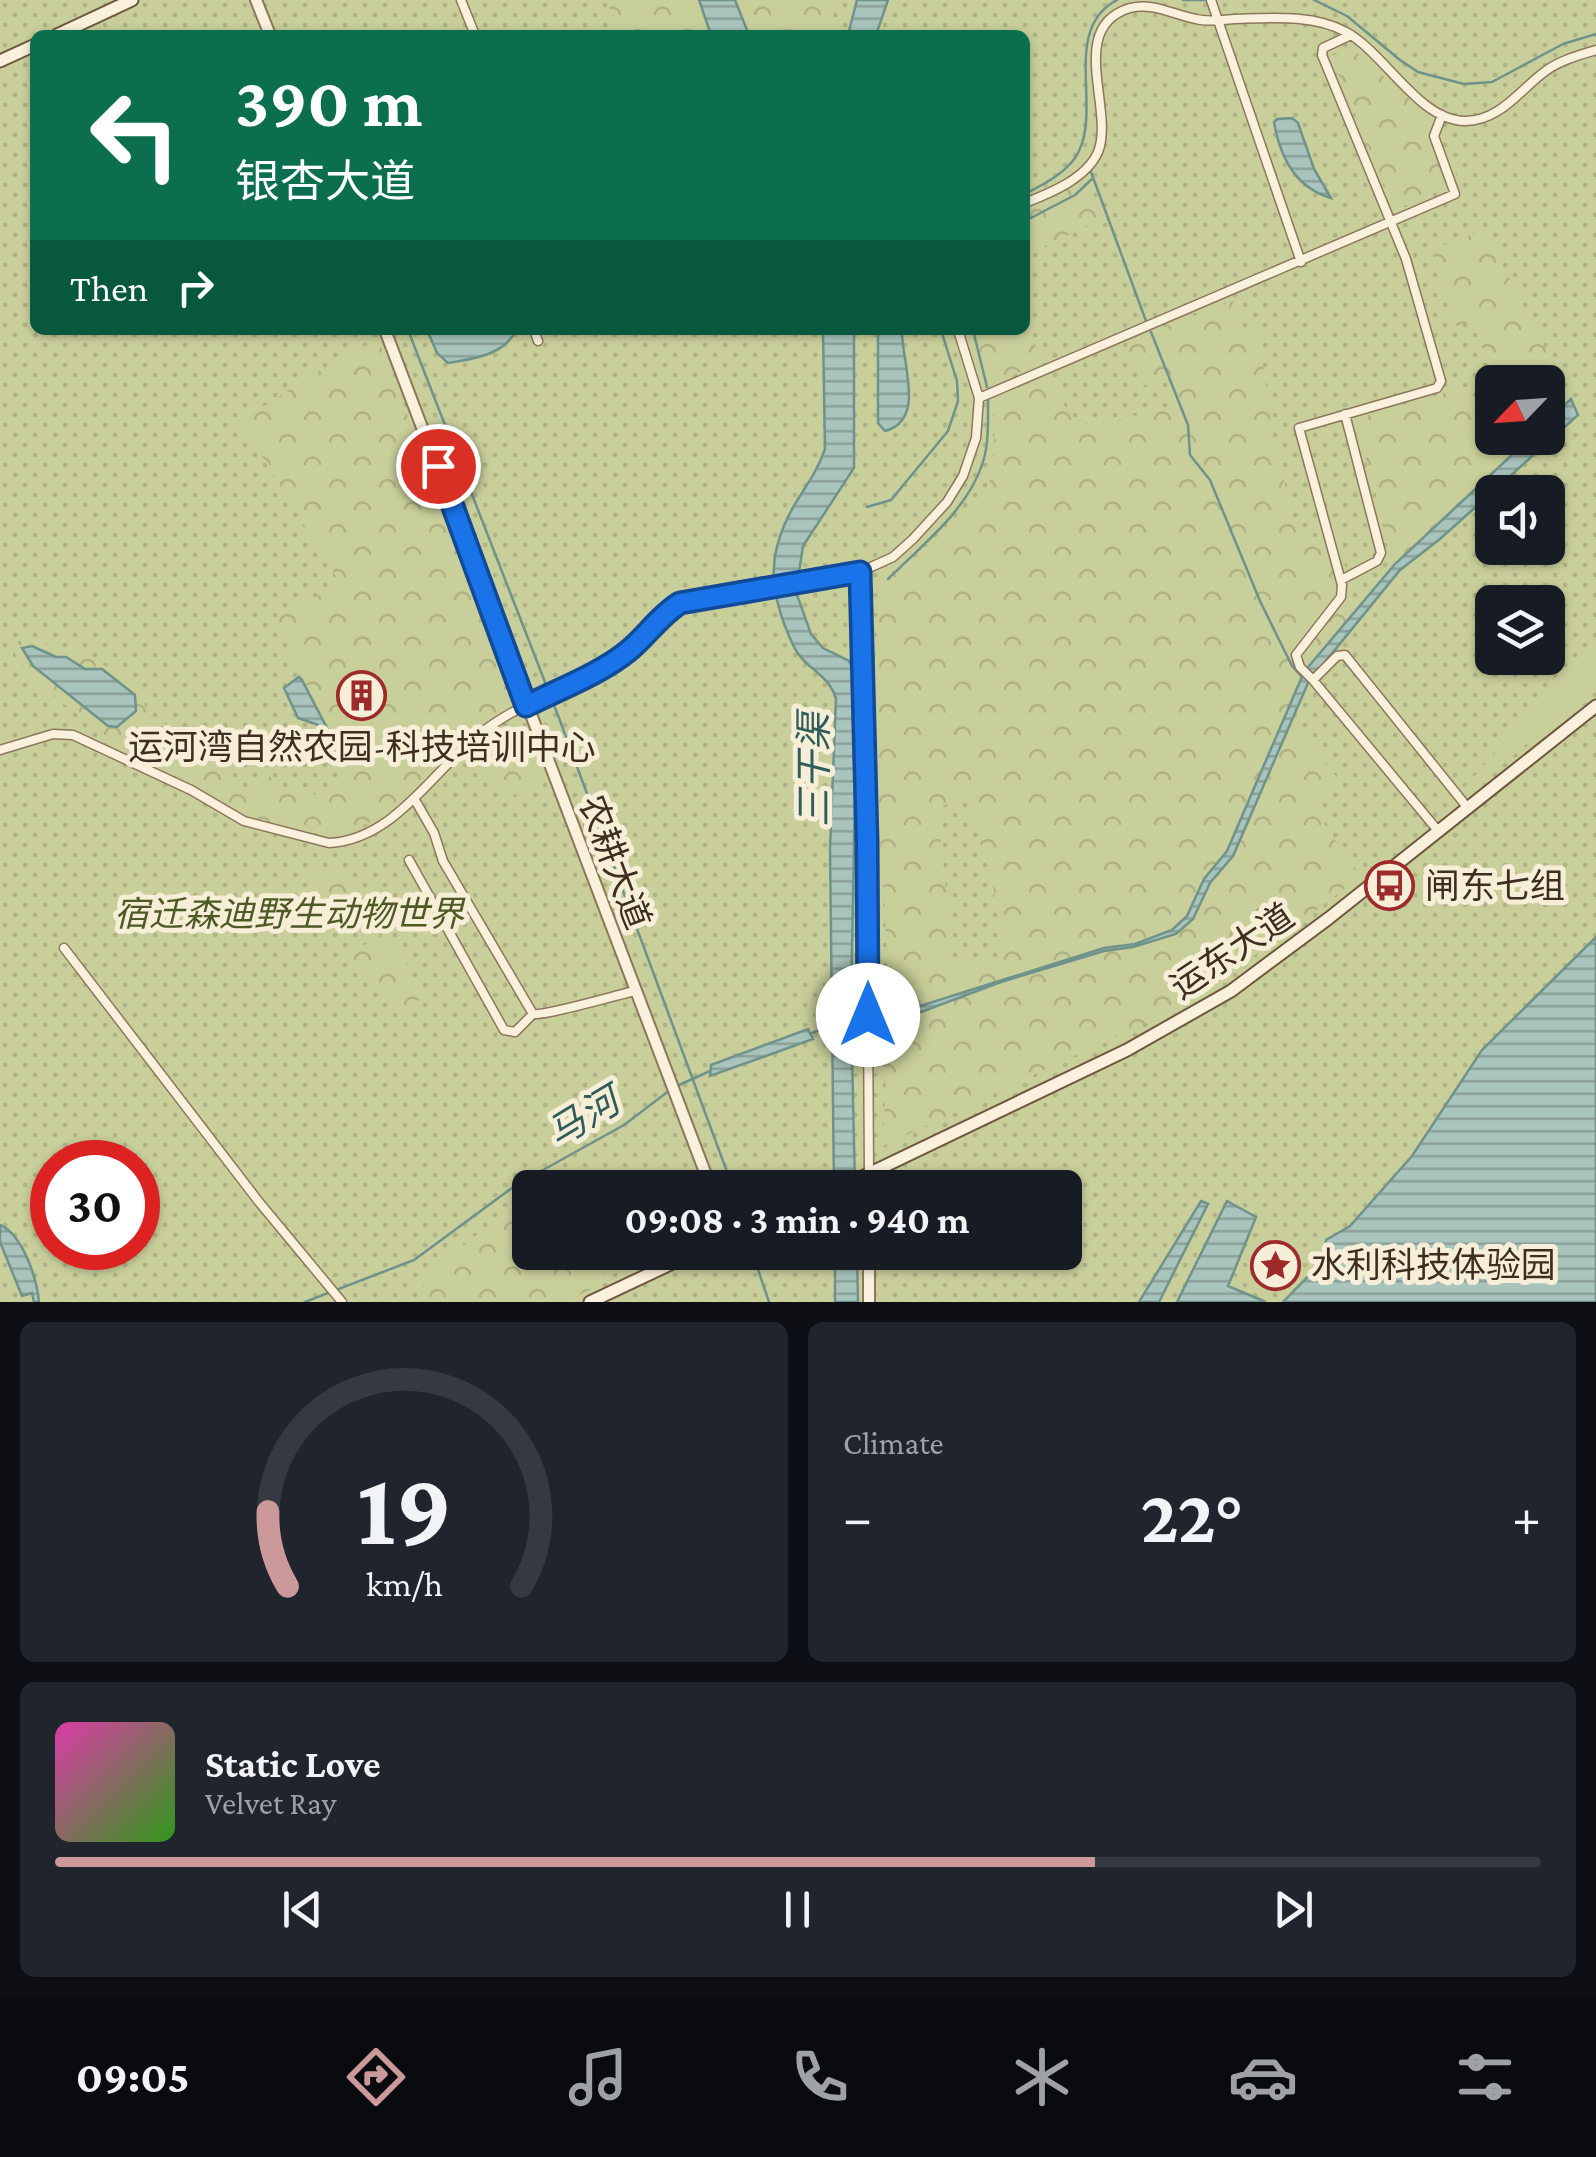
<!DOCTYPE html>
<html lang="en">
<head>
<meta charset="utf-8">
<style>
	:root { --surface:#171b24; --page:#20242c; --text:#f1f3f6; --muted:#9ea1a6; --line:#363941; --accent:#cc999b }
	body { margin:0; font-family:"Crimson Pro","Noto Sans SC",serif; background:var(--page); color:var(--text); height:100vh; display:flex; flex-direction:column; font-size:38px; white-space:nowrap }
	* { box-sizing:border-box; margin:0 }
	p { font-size:32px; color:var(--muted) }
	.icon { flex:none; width:55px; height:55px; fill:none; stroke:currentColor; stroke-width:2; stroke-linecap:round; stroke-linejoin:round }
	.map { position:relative; height:1302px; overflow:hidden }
	.details { display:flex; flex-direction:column; gap:20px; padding:20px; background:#0d0f14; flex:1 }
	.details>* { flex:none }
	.guide { position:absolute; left:30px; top:30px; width:1000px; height:305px; border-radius:15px; box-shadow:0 2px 8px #0004; background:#0b6e4f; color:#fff; overflow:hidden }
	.needle { width:65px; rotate:245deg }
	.fabs { position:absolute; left:1475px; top:365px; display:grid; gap:20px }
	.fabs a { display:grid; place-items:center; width:90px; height:90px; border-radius:15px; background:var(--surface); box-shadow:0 2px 8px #0004; font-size:50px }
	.speed { position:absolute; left:30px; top:1140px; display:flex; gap:20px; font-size:50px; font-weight:700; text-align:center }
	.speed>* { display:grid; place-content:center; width:130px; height:130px; border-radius:50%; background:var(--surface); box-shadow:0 2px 8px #0004; line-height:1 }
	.speed .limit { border:15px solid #d22; background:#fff; color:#111 }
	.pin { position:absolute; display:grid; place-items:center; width:85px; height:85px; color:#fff; margin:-42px; border:5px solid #fff; border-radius:50%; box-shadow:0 2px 10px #0007 }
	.me { position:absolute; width:110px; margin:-55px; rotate:0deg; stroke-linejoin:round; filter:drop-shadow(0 0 8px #0008) }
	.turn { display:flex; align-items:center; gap:35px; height:210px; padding:0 40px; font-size:45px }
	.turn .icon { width:130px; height:130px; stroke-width:2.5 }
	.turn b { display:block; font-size:70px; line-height:85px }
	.then { display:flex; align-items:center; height:95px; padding:0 40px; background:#0003; gap:20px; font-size:38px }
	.big { font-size:75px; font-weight:700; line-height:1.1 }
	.details .card { flex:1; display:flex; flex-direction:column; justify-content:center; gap:15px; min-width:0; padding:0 35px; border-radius:15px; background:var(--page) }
	.details .dial { align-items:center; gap:0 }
	.dial svg { height:260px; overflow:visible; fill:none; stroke:var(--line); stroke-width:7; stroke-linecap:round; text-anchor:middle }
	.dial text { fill:var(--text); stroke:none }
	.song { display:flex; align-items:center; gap:30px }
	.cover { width:120px; height:120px; border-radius:15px; background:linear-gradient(135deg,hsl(320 70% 55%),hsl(110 70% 35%)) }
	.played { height:10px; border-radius:5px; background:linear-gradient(90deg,var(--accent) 70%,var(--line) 70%) }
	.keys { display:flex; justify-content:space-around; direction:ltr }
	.heat { display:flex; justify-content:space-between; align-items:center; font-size:55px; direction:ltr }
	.details .tiles { flex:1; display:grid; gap:20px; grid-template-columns:1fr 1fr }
	.card:last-child { grid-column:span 2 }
	.trip { position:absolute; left:512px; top:1170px; width:570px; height:100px; border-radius:15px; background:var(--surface); box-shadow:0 2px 8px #0004; font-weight:700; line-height:100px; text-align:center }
	.menu { display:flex; height:160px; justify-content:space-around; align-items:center; background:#090b0e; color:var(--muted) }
	.menu .icon { width:70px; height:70px }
	.menu .selected { color:var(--accent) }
	.menu b { font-size:45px; color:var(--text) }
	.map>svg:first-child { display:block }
</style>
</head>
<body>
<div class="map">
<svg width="1596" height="1302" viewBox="0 0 1596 1302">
	<defs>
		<pattern id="grass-dots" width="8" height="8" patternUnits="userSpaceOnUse" patternTransform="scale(2.5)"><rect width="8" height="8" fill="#c9cf9b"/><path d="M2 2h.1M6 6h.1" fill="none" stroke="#aeb285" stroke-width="1.8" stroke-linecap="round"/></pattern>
		<pattern id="forest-crowns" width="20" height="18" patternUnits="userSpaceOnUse" patternTransform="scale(2.5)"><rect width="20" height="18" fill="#c9cf9b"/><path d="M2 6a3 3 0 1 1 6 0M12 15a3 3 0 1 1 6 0" fill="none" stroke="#aeb285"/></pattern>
		<pattern id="water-rules" width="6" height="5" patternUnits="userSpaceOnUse" patternTransform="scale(2.5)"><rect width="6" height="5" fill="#a9c4bc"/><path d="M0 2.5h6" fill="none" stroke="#8ba098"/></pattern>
	</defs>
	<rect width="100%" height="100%" fill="#f0e4c8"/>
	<!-- grass -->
	<path fill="url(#grass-dots)" fill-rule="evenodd" d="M0 0H1596V1302H0ZM35 35H1025V330H35ZM1492 382H1548V438H1492ZM1492 492H1548V548H1492ZM1492 602H1548V658H1492ZM52 1162H138V1248H52ZM530 1188H1065V1252H530Z"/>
	<!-- forest -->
	<path fill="url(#forest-crowns)" fill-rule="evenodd" d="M605 0H838L828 35H625Z
		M1353 50 1429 116 1427 130 1445 153 1460 182 1395 210 1331 56Z
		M1087 176 1102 218 1025 256V210L1057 196Z
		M1485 230 1571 399 1548 421V382H1494L1473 321 1456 326 1432 249Z
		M1025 297 1039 364 982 388 966 330H1025Z
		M1233 301 1242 333 1258 329 1273 437 1299 540 1339 532 1356 630 1309 679 1291 724 1341 782 1311 805 1361 877 1195 999 883 1146C885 1090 890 1033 888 977 884 844 862 708 884 577L909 561 916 568C944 543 979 513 991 476 997 457 993 418 994 396L998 393 1043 373 1074 420 1094 426 1168 407 1167 378 1142 386 1127 347 1133 339ZM966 796 993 885 1004 957 953 963 938 808Z
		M378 339 519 702 452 749 398 802 373 821 335 837 256 820 113 742 36 682 15 654 18 641C45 637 123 666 139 691 143 696 145 706 147 713L196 743 242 792 271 776 284 793 305 787 313 795 347 779 319 739 331 731 274 620 340 583 241 422 311 375Z
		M1466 387 1485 447 1512 438H1530L1395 564 1355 419Z
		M521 732 529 734 546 777C538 798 516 798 498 789L482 760Z
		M335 869 371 892 423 998 406 1008 398 1007 351 963 348 955 371 941 350 906 316 899 311 881 313 872Z
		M530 1193V1252L598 1253 607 1282 564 1302H433L419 1277C459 1254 491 1220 530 1193Z"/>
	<!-- garden -->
	<path fill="#c9cf9b" d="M1596 642V691L1541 732 1464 797 1460 792Z"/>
	<!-- water -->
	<path fill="url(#water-rules)" stroke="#6f938a" stroke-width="2.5" d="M699 0H735L749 35H711Z
		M857 0H888L876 35H848Z
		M1292 118 1298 123 1314 169 1331 198C1296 188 1280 157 1274 122L1277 119Z
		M427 330H516C505 355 473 359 448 363L437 353Z
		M823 330H854V468L803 546 796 592 811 634 823 648 849 661 857 678 851 1007 855 1187H834L830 849 836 698C827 672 804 669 793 645 769 593 765 555 795 504 806 486 818 470 825 449Z
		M878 330H902C901 361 927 420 885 431L878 423Z
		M1571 399 1578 415 1440 539 1400 570 1308 683 1233 856 1210 883 1193 919 1176 934 1133 947 1104 951 1001 982 897 1021 886 1020 888 1016 1104 948 1135 944 1172 930 1187 916 1204 879 1227 851 1304 672 1395 564 1530 438H1548V421Z
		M32 646 56 657H66L85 669H102L135 695 136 711 117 727 108 726 33 666 22 648Z
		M299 677 302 680 327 728 298 718 284 688Z
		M1596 937V1302H1283L1324 1260 1326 1240 1350 1226 1412 1156 1482 1050Z
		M808 1029 813 1039 710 1076 711 1065Z
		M1201 1201 1208 1204 1159 1302H1139Z
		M1227 1201 1256 1217 1228 1286 1266 1302H1177Z
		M0 1225C23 1235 37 1279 39 1302H34L32 1293 22 1296 0 1242Z
		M835 1253H857L858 1302H835Z"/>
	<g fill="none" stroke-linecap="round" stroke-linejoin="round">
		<!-- stream -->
		<path stroke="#6f938a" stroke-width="2.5" d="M1183 0H1208
			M1314 0 1347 16 1400 60 1418 72 1464 84 1492 82 1563 44 1596 34
			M1091 172 1146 321
			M1025 194C1044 184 1070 171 1079 151 1101 105 1062 29 1117 0
			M1025 221 1075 195 1093 178
			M408 330 559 718 733 1188
			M973 330 987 387
			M1151 332 1188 425 1190 455 1210 480 1260 601 1292 666 1302 677
			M867 507 891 500 948 431 958 401 957 381 941 330
			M888 579C922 545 968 510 983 462 989 443 988 420 988 399
			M812 1033 832 1025
			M677 1086 710 1071
			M752 1252 769 1302
			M336 1290 414 1260 516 1185 624 1125 670 1090
			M305 1302 328 1293"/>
		<defs>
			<path id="minor" d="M461 0 475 35
				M1211 0 1301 262
				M1025 203C1050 193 1086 179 1098 152 1115 110 1066 27 1130 8 1153 2 1174 15 1196 19 1208 22 1222 20 1234 19 1270 18 1313 14 1346 32 1385 53 1419 121 1465 121 1501 121 1521 88 1547 70 1561 60 1580 55 1596 50
				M534 330 538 341
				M979 398 1455 194 1434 136 1442 115
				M860 572 867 857 869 1173
				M1341 580 1377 561 1381 553 1345 414
				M1313 680 1300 667 1296 655 1341 597 1342 585 1299 428 1437 388 1441 381 1406 259 1322 55 1323 48 1351 35
				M0 750 53 734 73 735 191 790 244 821 329 843C395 840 434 769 481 733 520 702 569 689 611 663 637 647 654 619 680 603L860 572 893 557 913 539 947 502 963 476 976 438 979 398 958 330
				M415 800 434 833 443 861 533 1014C546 1016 616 995 635 991
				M1439 832 1313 680 1337 656 1345 655 1467 807
				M409 860 504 1030 515 1032 533 1014
				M64 948 259 1202 342 1302"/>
			<path id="tertiary" d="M256 0 270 35
				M385 330 711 1188
				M869 1252V1302"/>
			<path id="secondary" d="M57 35 132 0
				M0 61 35 45
				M839 1188 1127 1050 1231 991 1329 918 1596 706
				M590 1302 696 1252"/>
		</defs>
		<!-- minor casing -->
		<use href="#minor" stroke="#8d765c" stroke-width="11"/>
		<!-- tertiary casing -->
		<use href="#tertiary" stroke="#8d765c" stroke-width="14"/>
		<!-- secondary casing -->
		<use href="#secondary" stroke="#6f573f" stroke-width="15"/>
		<!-- minor -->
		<use href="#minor" stroke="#faf1dc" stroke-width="8"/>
		<!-- tertiary -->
		<use href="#tertiary" stroke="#faf1dc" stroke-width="10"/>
		<!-- secondary -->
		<use href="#secondary" stroke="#faf1dc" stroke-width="11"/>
	</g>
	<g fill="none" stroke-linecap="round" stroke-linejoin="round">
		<defs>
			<path id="route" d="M438 466 526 706C559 689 598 675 627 652 646 637 659 616 680 603L860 572 867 842 868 1015"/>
		</defs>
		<!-- route casing -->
		<use href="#route" stroke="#114b97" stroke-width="25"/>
		<!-- route -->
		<use href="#route" stroke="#1a73e8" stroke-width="18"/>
	</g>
	<!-- icons -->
	<defs>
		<symbol id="building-ring" viewBox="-11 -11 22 22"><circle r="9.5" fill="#f7eed8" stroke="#9e2a2b" stroke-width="1.5"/><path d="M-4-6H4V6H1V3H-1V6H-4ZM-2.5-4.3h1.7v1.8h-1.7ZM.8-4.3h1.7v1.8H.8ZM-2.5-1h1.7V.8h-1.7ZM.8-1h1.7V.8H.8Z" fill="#9e2a2b"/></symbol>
		<symbol id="bus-ring" viewBox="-11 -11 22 22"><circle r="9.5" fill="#f7eed8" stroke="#9e2a2b" stroke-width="1.5"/><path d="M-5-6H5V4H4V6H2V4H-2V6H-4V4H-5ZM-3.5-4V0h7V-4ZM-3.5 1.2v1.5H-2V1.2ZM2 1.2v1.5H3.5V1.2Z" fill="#9e2a2b"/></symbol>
		<symbol id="sight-ring" viewBox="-11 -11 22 22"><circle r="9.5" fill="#f7eed8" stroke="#9e2a2b" stroke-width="1.5"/><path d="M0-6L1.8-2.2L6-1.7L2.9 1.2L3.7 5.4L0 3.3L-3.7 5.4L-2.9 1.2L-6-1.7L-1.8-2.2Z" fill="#9e2a2b"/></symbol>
	</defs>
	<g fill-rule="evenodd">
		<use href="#building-ring" x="334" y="668" width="55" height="55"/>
		<use href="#bus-ring" x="1362" y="858" width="55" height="55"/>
		<use href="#sight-ring" x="1248" y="1238" width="55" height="55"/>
	</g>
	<g text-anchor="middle" stroke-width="10" stroke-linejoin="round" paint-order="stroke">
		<!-- poi labels -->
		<g font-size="35" fill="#3d2e20" stroke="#f7eed8" text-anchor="start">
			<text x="362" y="759" text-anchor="middle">运河湾自然农园-科技培训中心</text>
			<text x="1425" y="898">闸东七组</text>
			<text x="1311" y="1277">水利科技体验园</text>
		</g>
		<!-- street labels -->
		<g font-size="35" fill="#3d2e20" stroke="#f7eed8">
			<text transform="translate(615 862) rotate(69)" y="12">农耕大道</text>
			<text transform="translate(1232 951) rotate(-34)" y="12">运东大道</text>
		</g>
		<!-- park labels -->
		<g font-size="35" font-style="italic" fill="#4d5a26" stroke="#f7eed8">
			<text x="289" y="926">宿迁森迪野生动物世界</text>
		</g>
		<!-- water labels -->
		<g font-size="38" font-style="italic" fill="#2f5d5a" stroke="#f7eed8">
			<text transform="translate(814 770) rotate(-90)" y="13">三干渠</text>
			<text transform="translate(583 1117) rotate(-31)" y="13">马河</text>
		</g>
	</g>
</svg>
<div class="fabs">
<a><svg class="needle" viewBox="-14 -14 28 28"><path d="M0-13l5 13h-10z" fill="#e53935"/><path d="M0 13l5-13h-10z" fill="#9ea1a6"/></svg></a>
<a><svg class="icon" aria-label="sound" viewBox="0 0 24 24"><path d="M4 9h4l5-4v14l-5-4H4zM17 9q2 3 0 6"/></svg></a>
<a><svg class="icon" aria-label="layers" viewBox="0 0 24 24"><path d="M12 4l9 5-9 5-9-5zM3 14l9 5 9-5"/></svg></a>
</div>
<div class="speed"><div class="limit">30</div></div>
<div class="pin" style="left:438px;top:466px;background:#d93025"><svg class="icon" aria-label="arrive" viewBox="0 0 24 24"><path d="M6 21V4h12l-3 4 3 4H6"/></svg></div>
<svg class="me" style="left:868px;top:1015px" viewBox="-20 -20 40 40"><circle r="19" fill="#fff"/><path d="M0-13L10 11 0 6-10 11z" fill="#1a73e8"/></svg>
<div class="trip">09:08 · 3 min · 940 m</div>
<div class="guide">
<div class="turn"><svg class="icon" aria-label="left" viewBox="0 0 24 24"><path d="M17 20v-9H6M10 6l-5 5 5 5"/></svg><div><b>390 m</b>银杏大道</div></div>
<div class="then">Then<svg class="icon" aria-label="right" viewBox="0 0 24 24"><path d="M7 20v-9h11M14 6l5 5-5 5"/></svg></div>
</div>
</div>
<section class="details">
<div class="tiles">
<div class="card dial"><svg viewBox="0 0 100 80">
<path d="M14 69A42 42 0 1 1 86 69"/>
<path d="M14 69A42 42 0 0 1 8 46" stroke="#cc999b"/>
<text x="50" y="56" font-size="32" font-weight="700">19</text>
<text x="50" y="72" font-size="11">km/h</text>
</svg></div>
<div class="card"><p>Climate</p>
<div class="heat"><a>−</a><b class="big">22°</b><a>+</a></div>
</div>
<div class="card">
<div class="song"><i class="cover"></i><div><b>Static Love</b><p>Velvet Ray</p></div></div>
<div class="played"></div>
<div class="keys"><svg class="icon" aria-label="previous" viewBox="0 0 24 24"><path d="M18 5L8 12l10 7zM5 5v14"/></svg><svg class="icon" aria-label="pause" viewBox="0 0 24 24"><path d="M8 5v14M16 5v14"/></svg><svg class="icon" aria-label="next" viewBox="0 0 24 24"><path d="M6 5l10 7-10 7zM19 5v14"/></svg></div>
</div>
</div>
</section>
<nav class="menu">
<b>09:05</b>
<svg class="icon selected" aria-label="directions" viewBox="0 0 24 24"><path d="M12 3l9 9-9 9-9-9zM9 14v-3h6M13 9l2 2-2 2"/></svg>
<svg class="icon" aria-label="music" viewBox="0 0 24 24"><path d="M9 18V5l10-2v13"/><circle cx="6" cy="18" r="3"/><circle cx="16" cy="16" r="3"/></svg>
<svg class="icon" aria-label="phone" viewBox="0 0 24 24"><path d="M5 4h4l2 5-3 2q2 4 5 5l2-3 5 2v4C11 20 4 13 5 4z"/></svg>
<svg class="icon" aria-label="climate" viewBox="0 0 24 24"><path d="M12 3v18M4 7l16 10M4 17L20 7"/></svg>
<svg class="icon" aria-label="car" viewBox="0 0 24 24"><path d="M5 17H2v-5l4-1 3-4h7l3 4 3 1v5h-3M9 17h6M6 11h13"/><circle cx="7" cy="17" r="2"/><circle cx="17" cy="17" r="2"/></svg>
<svg class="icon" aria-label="filters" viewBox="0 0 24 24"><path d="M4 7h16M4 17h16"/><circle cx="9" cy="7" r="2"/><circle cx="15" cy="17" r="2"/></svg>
</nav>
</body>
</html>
